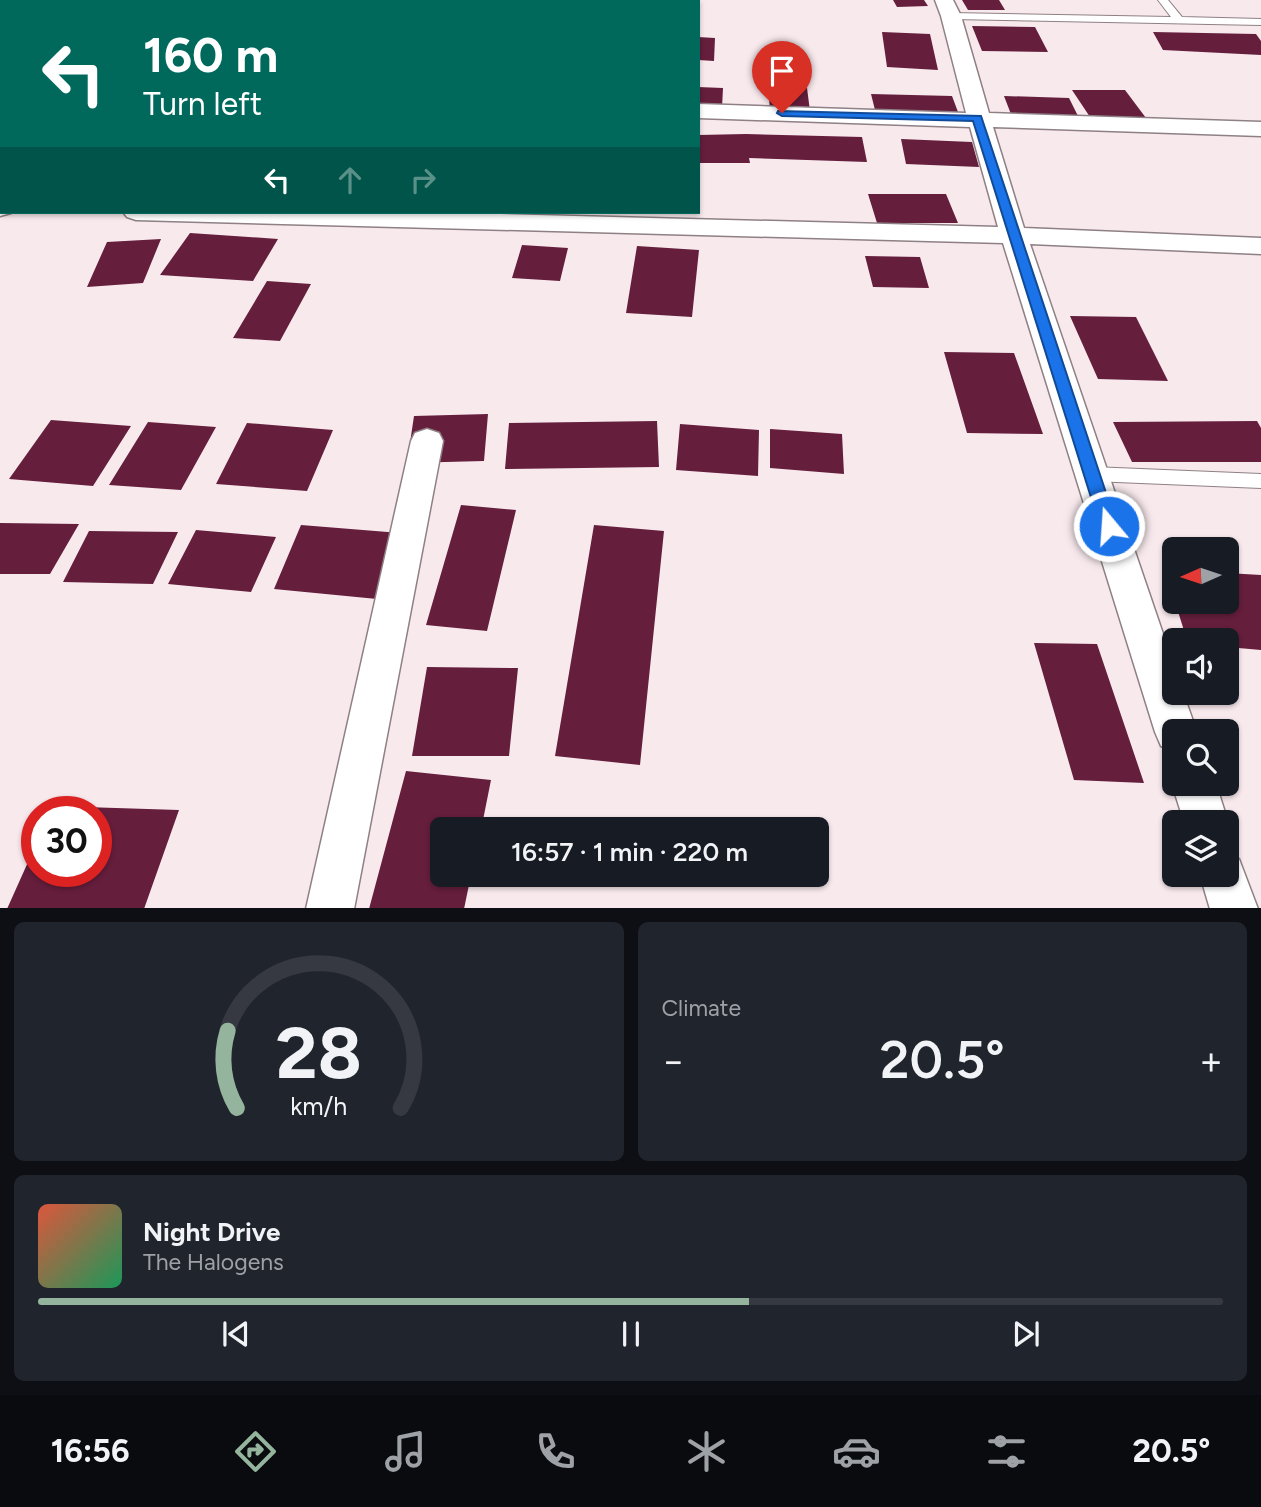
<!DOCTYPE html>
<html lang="en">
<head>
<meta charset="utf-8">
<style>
	:root { --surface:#171b24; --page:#20242c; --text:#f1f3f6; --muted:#9ea1a6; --line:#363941; --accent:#95b49e }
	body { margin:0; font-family:Figtree,sans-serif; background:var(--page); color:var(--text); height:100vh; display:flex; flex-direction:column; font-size:26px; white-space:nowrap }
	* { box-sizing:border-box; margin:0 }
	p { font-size:23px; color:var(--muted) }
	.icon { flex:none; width:38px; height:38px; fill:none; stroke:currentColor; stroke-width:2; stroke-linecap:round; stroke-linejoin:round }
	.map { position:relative; height:908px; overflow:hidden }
	.sheet { display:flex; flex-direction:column; gap:14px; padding:14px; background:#0d0f14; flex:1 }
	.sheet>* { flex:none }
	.banner { position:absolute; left:0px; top:0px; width:700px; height:214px; box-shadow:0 2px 5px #0004; background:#00695c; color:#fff; overflow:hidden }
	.needle { width:46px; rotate:267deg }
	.fabs { position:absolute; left:1162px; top:537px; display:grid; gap:14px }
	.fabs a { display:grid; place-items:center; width:77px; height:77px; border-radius:10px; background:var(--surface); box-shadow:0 2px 5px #0004; font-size:35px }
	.speed { position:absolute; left:21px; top:796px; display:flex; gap:14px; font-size:35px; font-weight:700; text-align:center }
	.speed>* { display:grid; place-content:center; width:91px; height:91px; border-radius:50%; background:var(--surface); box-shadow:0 2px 5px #0004; line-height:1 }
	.speed .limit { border:10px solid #d22; background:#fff; color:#111 }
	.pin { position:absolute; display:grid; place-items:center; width:60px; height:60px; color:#fff; margin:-72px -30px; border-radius:50% 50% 50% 0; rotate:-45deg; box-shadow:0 0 7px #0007 }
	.pin .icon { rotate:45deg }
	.me { position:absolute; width:77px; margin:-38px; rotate:342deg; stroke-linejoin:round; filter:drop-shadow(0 0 5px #0008) }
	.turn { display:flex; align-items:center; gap:24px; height:147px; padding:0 28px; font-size:32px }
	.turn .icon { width:91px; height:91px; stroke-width:2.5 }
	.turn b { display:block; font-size:49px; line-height:60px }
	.lanes { display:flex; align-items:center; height:66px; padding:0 28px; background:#0003; justify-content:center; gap:35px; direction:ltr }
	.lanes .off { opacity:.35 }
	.big { font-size:52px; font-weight:600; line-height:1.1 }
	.sheet .card { flex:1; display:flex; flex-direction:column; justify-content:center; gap:10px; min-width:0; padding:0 24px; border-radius:10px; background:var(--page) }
	.sheet .dial { align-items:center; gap:0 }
	.dial svg { height:182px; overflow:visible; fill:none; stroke:var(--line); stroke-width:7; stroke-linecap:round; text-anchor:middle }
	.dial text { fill:var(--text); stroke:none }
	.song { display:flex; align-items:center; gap:21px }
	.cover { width:84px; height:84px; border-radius:10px; background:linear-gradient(135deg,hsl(10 70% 55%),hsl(150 70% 35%)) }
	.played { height:7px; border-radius:4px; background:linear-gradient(90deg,var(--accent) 60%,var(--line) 60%) }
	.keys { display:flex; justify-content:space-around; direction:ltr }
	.heat { display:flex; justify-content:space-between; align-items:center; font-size:38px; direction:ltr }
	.sheet .tiles { flex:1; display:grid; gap:14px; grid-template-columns:1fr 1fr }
	.card:last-child { grid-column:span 2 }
	.trip { position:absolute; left:430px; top:817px; width:399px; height:70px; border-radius:10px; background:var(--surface); box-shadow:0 2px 5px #0004; font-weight:600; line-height:70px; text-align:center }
	.tab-bar { display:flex; height:112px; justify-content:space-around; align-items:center; background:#090b0e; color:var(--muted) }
	.tab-bar .icon { width:49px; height:49px }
	.tab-bar .selected { color:var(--accent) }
	.tab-bar b { font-size:32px; color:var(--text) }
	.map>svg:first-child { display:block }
</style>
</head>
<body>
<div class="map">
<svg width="1261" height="909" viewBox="0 0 1261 909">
	<rect width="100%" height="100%" fill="#f8e9ed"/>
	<!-- building -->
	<path fill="#651e3c" d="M893 0H924L928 6 897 7Z
		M962 0H999L1005 10H968Z
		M972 26 1035 27 1048 52 982 51Z
		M882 32 930 34 938 70 887 67Z
		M1153 32 1256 34 1261 41V55L1163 50Z
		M698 37 715 38 714 61 698 60Z
		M698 87 723 88 722 108 698 107Z
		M768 87 807 88 810 111 770 110Z
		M1072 90H1125L1152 126H1096Z
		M871 94 952 96 961 120 877 118Z
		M1004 96 1069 98 1082 124 1014 122Z
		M746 134 862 137 867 162 749 158 750 163H698V135Z
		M901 139 972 142 979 167 906 164Z
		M868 194H946L958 223H877Z
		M190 233 278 239 253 281 160 275Z
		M161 239 143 283 87 287 107 242Z
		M522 245 568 248 560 281 512 278Z
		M637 246 699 250 692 317 626 313Z
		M865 256 920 257 929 288 873 287Z
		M267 281 311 284 280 341 233 338Z
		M1070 316 1136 317 1168 381 1098 379Z
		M944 352 1014 353 1043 434 967 433Z
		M488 414 484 461 407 463 414 416Z
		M51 420 131 426 93 486 9 479Z
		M657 421 659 467 505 469 509 423Z
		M1257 421 1261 428V462H1132L1113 422Z
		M148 422 216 427 181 490 109 485Z
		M247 423 333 430 307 491 216 484Z
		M680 424 759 430 758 476 676 470Z
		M770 429 842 434 844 474 770 468Z
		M461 505 516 510 487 631 426 625Z
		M0 523 79 524 50 574H0Z
		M301 525 400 533 377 599 274 589Z
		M594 525 664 531 640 765 555 756Z
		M196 530 276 537 251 592 168 584Z
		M89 531 178 532 153 584 63 582Z
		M1163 567 1174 568V599Z
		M1227 573 1261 575V650L1227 647V640H1187L1175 602H1227Z
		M1034 643 1097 644 1144 783 1074 780Z
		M427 667 518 668 509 756H412Z
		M406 771 491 780 481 830H443V875H471L464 909H369Z
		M53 806 179 810 144 909H7L37 842V872H96V812H50Z"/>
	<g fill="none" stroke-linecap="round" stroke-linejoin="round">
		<defs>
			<path id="lane" d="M648 0H658V2H648Z
				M1158 0H1168L1182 17 1261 19V25L951 19 946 16 951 13 1171 17Z
				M1092 467 1261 474V488L1092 481 1086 479 1083 474 1086 469Z"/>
			<path id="street" d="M185 0H216V1L186 2Z
				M935 0H953L961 16 989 113 1261 122V136L993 127 1024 228 1261 238V254L1030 244 1174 666V693H1183L1197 732H1174V751L1161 746 1155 732 1003 243 136 220 127 217 123 212H422L998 227 970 127 698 118V104L966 113 941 16Z
				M0 86H2V100H0Z
				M0 200 2 212 11 213 0 216Z
				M427 429 439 433 443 441 354 909H306L411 441 415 433Z
				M1174 779V784H1216L1228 822 1227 826V822H1184L1172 784Z
				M1227 853 1239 859 1258 909H1210L1200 875H1227Z"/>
		</defs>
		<!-- lane casing -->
		<use href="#lane" stroke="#8e8084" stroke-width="2"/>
		<!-- street casing -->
		<use href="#street" stroke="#8e8084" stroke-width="3"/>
		<!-- lane -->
		<use href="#lane" fill="#fff" fill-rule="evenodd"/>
		<!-- street -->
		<use href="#street" fill="#fff" fill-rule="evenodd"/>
	</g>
	<!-- route -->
	<path fill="#1a73e8" stroke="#114b97" stroke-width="2" d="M778 111 981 116 1117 526 1115 531H1103L1100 526 973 121 782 116 777 113Z"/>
</svg>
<div class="fabs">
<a><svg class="needle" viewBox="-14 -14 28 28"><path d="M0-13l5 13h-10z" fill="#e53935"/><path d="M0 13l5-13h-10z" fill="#9ea1a6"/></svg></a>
<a><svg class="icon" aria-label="sound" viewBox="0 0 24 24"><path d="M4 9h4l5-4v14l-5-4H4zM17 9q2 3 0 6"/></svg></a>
<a><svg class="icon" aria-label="search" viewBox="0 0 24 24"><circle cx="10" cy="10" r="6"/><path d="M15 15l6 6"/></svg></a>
<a><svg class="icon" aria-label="layers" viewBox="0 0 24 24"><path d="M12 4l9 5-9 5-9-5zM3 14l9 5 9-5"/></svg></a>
</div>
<div class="speed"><div class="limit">30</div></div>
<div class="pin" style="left:782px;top:113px;background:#d93025"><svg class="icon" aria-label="arrive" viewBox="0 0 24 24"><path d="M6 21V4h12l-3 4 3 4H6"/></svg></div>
<svg class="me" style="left:1109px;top:526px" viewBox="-20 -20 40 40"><circle r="17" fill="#1a73e8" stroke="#fff" stroke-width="3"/><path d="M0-11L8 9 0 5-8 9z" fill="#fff"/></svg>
<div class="trip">16:57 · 1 min · 220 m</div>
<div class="banner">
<div class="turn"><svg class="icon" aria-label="left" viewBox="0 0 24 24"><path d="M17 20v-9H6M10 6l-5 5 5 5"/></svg><div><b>160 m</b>Turn left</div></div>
<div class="lanes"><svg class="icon" aria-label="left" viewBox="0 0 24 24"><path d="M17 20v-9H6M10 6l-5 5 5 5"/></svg><svg class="icon off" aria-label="ahead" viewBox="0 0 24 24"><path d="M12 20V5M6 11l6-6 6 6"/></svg><svg class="icon off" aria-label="right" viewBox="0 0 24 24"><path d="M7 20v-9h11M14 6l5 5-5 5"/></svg></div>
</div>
</div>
<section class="sheet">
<div class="tiles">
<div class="card dial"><svg viewBox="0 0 100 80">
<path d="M14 69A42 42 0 1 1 86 69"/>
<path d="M14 69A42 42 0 0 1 10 35" stroke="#95b49e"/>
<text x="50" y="56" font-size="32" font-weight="700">28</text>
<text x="50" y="72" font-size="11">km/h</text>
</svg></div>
<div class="card"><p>Climate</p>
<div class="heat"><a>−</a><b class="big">20.5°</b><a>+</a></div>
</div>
<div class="card">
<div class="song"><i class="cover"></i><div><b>Night Drive</b><p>The Halogens</p></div></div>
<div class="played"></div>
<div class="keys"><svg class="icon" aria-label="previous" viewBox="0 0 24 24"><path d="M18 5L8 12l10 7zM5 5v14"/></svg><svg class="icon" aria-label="pause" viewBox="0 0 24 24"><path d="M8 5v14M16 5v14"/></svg><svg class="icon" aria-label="next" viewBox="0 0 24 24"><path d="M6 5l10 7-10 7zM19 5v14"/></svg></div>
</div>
</div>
</section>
<nav class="tab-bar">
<b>16:56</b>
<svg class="icon selected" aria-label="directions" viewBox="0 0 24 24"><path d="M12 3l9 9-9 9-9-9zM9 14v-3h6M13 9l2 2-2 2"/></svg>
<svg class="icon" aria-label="music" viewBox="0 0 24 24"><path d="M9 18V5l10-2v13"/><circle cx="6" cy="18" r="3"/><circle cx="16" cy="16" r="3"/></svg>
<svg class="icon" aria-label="phone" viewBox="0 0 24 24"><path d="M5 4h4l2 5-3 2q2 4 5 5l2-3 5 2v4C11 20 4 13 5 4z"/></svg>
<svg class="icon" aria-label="climate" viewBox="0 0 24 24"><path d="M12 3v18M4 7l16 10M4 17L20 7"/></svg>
<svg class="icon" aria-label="car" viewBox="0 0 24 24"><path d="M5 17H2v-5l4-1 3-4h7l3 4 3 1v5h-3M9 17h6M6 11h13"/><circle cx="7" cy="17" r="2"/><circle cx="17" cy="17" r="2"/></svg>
<svg class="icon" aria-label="filters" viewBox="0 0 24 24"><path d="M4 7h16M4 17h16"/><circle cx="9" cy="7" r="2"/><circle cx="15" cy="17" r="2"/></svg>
<b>20.5°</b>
</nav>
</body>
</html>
